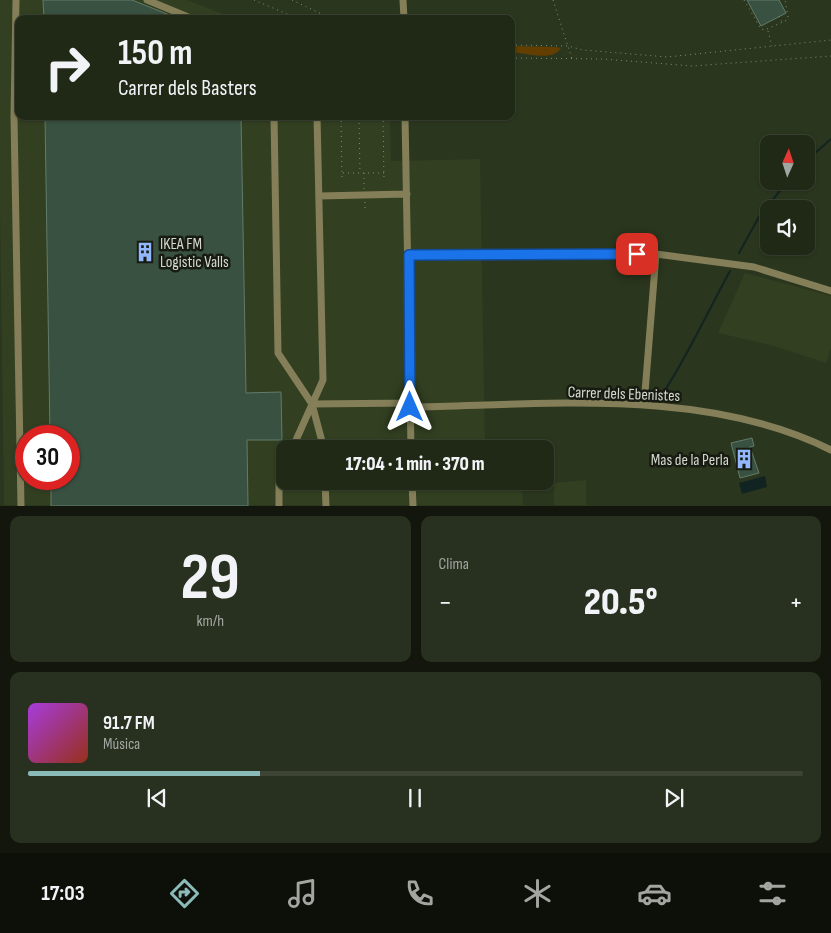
<!DOCTYPE html>
<html lang="es">
<head>
<meta charset="utf-8">
<style>
	:root { --surface:#202816; --page:#28301f; --text:#f1f3f6; --muted:#a2a6a1; --line:#3d4435; --accent:#8bbbb9 }
	body { margin:0; font-family:"Sofia Sans Condensed",sans-serif; background:var(--page); color:var(--text); height:100vh; display:flex; flex-direction:column; font-size:19px; white-space:nowrap }
	* { box-sizing:border-box; margin:0 }
	p { font-size:16px; color:var(--muted) }
	.icon { flex:none; width:28px; height:28px; fill:none; stroke:currentColor; stroke-width:2; stroke-linecap:round; stroke-linejoin:round }
	.map { position:relative; height:506px; overflow:hidden }
	.sheet { display:flex; flex-direction:column; gap:10px; padding:10px; background:#12160c; flex:1 }
	.sheet>* { flex:none }
	.top-card { position:absolute; left:15px; top:15px; width:500px; height:105px; border-radius:10px; box-shadow:0 1px 4px #0004,0 0 0 1px var(--line); background:#202816; color:var(--text); overflow:hidden }
	.needle { width:32px; rotate:3deg }
	.controls { position:absolute; left:760px; top:135px; display:grid; gap:10px }
	.controls a { display:grid; place-items:center; width:55px; height:55px; border-radius:10px; background:var(--surface); box-shadow:0 1px 4px #0004,0 0 0 1px var(--line); font-size:25px }
	.speed { position:absolute; left:15px; top:425px; display:flex; gap:10px; font-size:25px; font-weight:700; text-align:center }
	.speed>* { display:grid; place-content:center; width:65px; height:65px; border-radius:50%; background:var(--surface); box-shadow:0 1px 4px #0004,0 0 0 1px var(--line); line-height:1 }
	.speed .limit { border:8px solid #d22; background:#fff; color:#111 }
	.pin { position:absolute; display:grid; place-items:center; width:42px; height:42px; color:#fff; margin:-21px; border-radius:10px; box-shadow:0 2px 8px #0006 }
	.me { position:absolute; width:55px; margin:-28px; rotate:0deg; stroke-linejoin:round; filter:drop-shadow(0 0 4px #0008) }
	.turn { display:flex; align-items:center; gap:18px; height:105px; padding:0 20px; font-size:22px }
	.turn .icon { width:65px; height:65px; stroke-width:2.5 }
	.turn b { display:block; font-size:35px; line-height:42px }
	.big { font-size:38px; font-weight:800; line-height:1.1 }
	.sheet .widget { flex:1; display:flex; flex-direction:column; justify-content:center; gap:8px; min-width:0; padding:0 18px; border-radius:10px; background:var(--page) }
	.sheet .dial { align-items:center; gap:0 }
	.dial b { font-size:65px; line-height:1 }
	.song { display:flex; align-items:center; gap:15px }
	.cover { width:60px; height:60px; border-radius:8px; background:linear-gradient(135deg,hsl(280 70% 55%),hsl(10 70% 35%)) }
	.played { height:5px; border-radius:2px; background:linear-gradient(90deg,var(--accent) 30%,var(--line) 30%) }
	.keys { display:flex; justify-content:space-around; direction:ltr }
	.heat { display:flex; justify-content:space-between; align-items:center; font-size:28px; direction:ltr }
	.sheet .tiles { flex:1; display:grid; gap:10px; grid-template-columns:1fr 1fr }
	.widget:last-child { grid-column:span 2 }
	.trip { position:absolute; left:276px; top:440px; width:278px; height:50px; border-radius:10px; background:var(--surface); box-shadow:0 1px 4px #0004,0 0 0 1px var(--line); font-weight:800; line-height:50px; text-align:center }
	.menu { display:flex; height:80px; justify-content:space-around; align-items:center; background:#0d1009; color:var(--muted) }
	.menu .icon { width:35px; height:35px }
	.menu .selected { color:var(--accent) }
	.menu b { font-size:22px; color:var(--text) }
	.map>svg:first-child { display:block }
</style>
</head>
<body>
<div class="map">
<svg width="831" height="506" viewBox="0 0 831 506">
	<rect width="100%" height="100%" fill="#2b361e"/>
	<!-- built -->
	<path fill="#323f21" fill-rule="evenodd" d="M0 0H187L236 19H19V116H390L391 161 480 159 485 449H285V481H486V489L522 485 523 505H4L0 211ZM26 436H69V479H26Z
		M745 273 831 296V348L826 363 771 345 718 333Z
		M586 480V505H554V483Z"/>
	<!-- green -->
	<path fill="#623f00" d="M511 46 555 47 561 48C553 62 525 53 511 52Z"/>
	<!-- water -->
	<path fill="#122421" d="M765 476 767 487 742 494 739 483Z"/>
	<g fill="none" stroke-linecap="round" stroke-linejoin="round">
		<!-- stream -->
		<path stroke="#122421" stroke-width="2" d="M806 161 831 139
			M739 253 760 215 788 181
			M664 392C689 353 708 311 730 271"/>
	</g>
	<!-- building -->
	<path fill="#385140" stroke="#627d6b" d="M43 0H132L177 18 44 19Z
		M747 0H779L786 13 761 26Z
		M45 116H241L246 393 281 392 282 440H247L248 506H51V479H69V436H50Z
		M752 438 754 446 750 447 759 473 740 478 731 443Z"/>
	<g fill="none" stroke-linecap="round" stroke-linejoin="round">
		<!-- path -->
		<path stroke="#848d7a" stroke-width="1" stroke-dasharray="1 4" stroke-linecap="butt" d="M254 0 299 19
			M292 0 332 19
			M553 0 572 59
			M744 0 761 29 765 30 787 20 788 17 785 0
			M779 16 782 22
			M768 31 772 46
			M511 45 568 46 583 50 667 57 831 40
			M511 58 603 59 692 66 831 56
			M341 116 342 179
			M383 116 384 180
			M342 118H390
			M359 118 360 173
			M343 173H384
			M364 173V189
			M365 202V211"/>
		<!-- minor -->
		<path stroke="#847f58" stroke-width="7" d="M16 0 14 117 21 506
			M147 0 193 19
			M403 0 404 19
			M274 116 278 353 312 404 324 449
			M405 116 411 449
			M319 196 407 194
			M409 255 656 254 754 267 831 291
			M312 404 410 403
			M644 405 656 254
			M410 407C547 405 705 387 831 450
			M292 449 323 380 317 116
			M325 481 326 506
			M412 481 413 506
			M279 506V477L285 463"/>
	</g>
	<g fill="none" stroke-linecap="round" stroke-linejoin="round">
		<defs>
			<path id="route" d="M410 407 409 255 637 254"/>
		</defs>
		<!-- route casing -->
		<use href="#route" stroke="#114b97" stroke-width="12"/>
		<!-- route -->
		<use href="#route" stroke="#1a73e8" stroke-width="9"/>
	</g>
	<!-- icons -->
	<defs>
		<symbol id="building-bare" viewBox="-9 -9 18 18"><path d="M-4-6H4V6H1V3H-1V6H-4ZM-2.5-4.3h1.7v1.8h-1.7ZM.8-4.3h1.7v1.8H.8ZM-2.5-1h1.7V.8h-1.7ZM.8-1h1.7V.8H.8Z" fill="#93b7fd" stroke="#171b11" stroke-width="2.5" paint-order="stroke"/></symbol>
	</defs>
	<g fill-rule="evenodd">
		<use href="#building-bare" x="131" y="238" width="28" height="28"/>
		<use href="#building-bare" x="730" y="445" width="28" height="28"/>
	</g>
	<g text-anchor="middle" stroke-width="5" stroke-linejoin="round" paint-order="stroke">
		<!-- poi labels -->
		<g font-size="16" fill="#d3dacc" stroke="#171b11" text-anchor="start">
			<text x="160" y="249">IKEA FM<tspan x="160" dy="18">Logistic Valls</tspan></text>
			<text x="729" y="465" text-anchor="end">Mas de la Perla</text>
		</g>
		<!-- street labels -->
		<g font-size="16" fill="#d3dacc" stroke="#171b11">
			<text transform="translate(624 393) rotate(2)" y="6">Carrer dels Ebenistes</text>
		</g>
	</g>
</svg>
<div class="controls">
<a><svg class="needle" viewBox="-14 -14 28 28"><path d="M0-13l5 13h-10z" fill="#e53935"/><path d="M0 13l5-13h-10z" fill="#a2a6a1"/></svg></a>
<a><svg class="icon" aria-label="sound" viewBox="0 0 24 24"><path d="M4 9h4l5-4v14l-5-4H4zM17 9q2 3 0 6"/></svg></a>
</div>
<div class="speed"><div class="limit">30</div></div>
<div class="pin" style="left:637px;top:254px;background:#d93025"><svg class="icon" aria-label="arrive" viewBox="0 0 24 24"><path d="M6 21V4h12l-3 4 3 4H6"/></svg></div>
<svg class="me" style="left:410px;top:407px" viewBox="-20 -20 40 40"><path d="M0-17L14 15 0 8-14 15z" fill="#1a73e8" stroke="#fff" stroke-width="4"/></svg>
<div class="trip">17:04 · 1 min · 370 m</div>
<div class="top-card">
<div class="turn"><svg class="icon" aria-label="right" viewBox="0 0 24 24"><path d="M7 20v-9h11M14 6l5 5-5 5"/></svg><div><b>150 m</b>Carrer dels Basters</div></div>
</div>
</div>
<section class="sheet">
<div class="tiles">
<div class="widget dial"><b>29</b><p>km/h</p></div>
<div class="widget"><p>Clima</p>
<div class="heat"><a>−</a><b class="big">20.5°</b><a>+</a></div>
</div>
<div class="widget">
<div class="song"><i class="cover"></i><div><b>91.7 FM</b><p>Música</p></div></div>
<div class="played"></div>
<div class="keys"><svg class="icon" aria-label="previous" viewBox="0 0 24 24"><path d="M18 5L8 12l10 7zM5 5v14"/></svg><svg class="icon" aria-label="pause" viewBox="0 0 24 24"><path d="M8 5v14M16 5v14"/></svg><svg class="icon" aria-label="next" viewBox="0 0 24 24"><path d="M6 5l10 7-10 7zM19 5v14"/></svg></div>
</div>
</div>
</section>
<nav class="menu">
<b>17:03</b>
<svg class="icon selected" aria-label="directions" viewBox="0 0 24 24"><path d="M12 3l9 9-9 9-9-9zM9 14v-3h6M13 9l2 2-2 2"/></svg>
<svg class="icon" aria-label="music" viewBox="0 0 24 24"><path d="M9 18V5l10-2v13"/><circle cx="6" cy="18" r="3"/><circle cx="16" cy="16" r="3"/></svg>
<svg class="icon" aria-label="phone" viewBox="0 0 24 24"><path d="M5 4h4l2 5-3 2q2 4 5 5l2-3 5 2v4C11 20 4 13 5 4z"/></svg>
<svg class="icon" aria-label="climate" viewBox="0 0 24 24"><path d="M12 3v18M4 7l16 10M4 17L20 7"/></svg>
<svg class="icon" aria-label="car" viewBox="0 0 24 24"><path d="M5 17H2v-5l4-1 3-4h7l3 4 3 1v5h-3M9 17h6M6 11h13"/><circle cx="7" cy="17" r="2"/><circle cx="17" cy="17" r="2"/></svg>
<svg class="icon" aria-label="filters" viewBox="0 0 24 24"><path d="M4 7h16M4 17h16"/><circle cx="9" cy="7" r="2"/><circle cx="15" cy="17" r="2"/></svg>
</nav>
</body>
</html>
